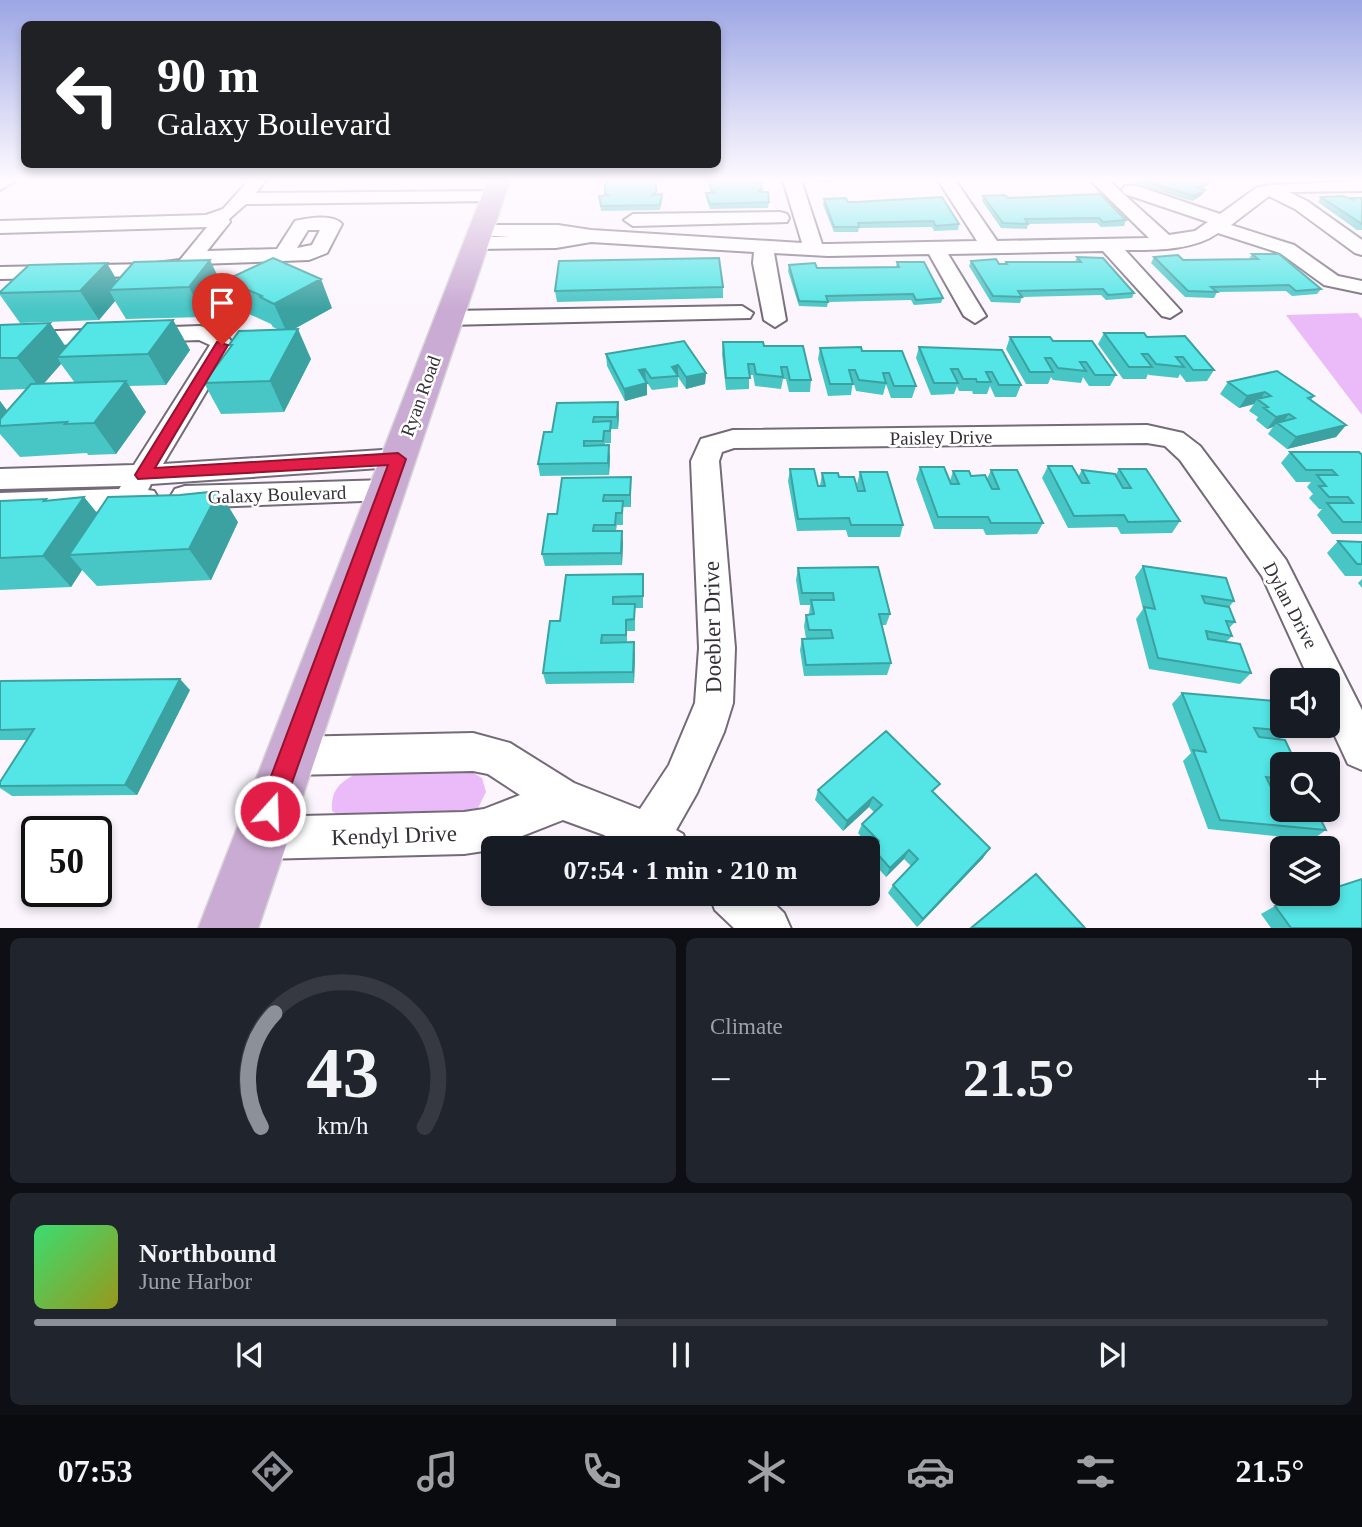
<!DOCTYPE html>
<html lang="en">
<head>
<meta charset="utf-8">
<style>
	:root { --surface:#171b24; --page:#20242c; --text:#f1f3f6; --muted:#9ea1a6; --line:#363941; --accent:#8c9099 }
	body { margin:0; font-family:Georgia,serif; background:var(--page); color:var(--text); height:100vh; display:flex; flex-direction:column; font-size:26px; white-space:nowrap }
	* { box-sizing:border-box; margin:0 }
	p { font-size:23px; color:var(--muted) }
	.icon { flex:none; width:38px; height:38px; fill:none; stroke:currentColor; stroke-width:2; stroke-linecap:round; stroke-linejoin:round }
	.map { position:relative; height:928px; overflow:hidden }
	.sheet { display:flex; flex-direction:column; gap:10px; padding:10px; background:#0d0f14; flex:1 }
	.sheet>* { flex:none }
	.top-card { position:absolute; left:21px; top:21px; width:700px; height:147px; border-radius:10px; box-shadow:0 4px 10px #0003; background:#202124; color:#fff; overflow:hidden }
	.buttons { position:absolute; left:1270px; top:668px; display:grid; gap:14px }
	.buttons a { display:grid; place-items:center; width:70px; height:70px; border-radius:10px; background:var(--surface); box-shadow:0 4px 10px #0003; font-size:35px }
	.speed { position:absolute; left:21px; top:816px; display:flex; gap:14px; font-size:35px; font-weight:700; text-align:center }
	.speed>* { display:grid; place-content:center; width:91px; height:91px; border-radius:50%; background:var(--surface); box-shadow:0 4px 10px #0003; line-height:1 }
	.speed .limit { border:4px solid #111; border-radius:10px; background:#fff; color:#111 }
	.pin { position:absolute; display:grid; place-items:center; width:60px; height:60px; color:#fff; margin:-72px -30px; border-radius:50% 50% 50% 0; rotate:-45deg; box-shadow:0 0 7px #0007 }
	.pin .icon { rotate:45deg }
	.me { position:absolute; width:77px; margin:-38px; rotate:20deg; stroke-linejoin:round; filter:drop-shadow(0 0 5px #0008) }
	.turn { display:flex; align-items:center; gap:24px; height:147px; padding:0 21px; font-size:32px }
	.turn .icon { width:91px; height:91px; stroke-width:2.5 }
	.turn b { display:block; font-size:49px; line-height:60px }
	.big { font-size:52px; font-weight:700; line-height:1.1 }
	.sheet .card { flex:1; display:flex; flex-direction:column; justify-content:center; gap:10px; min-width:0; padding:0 24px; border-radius:10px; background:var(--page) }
	.sheet .dial { align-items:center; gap:0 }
	.dial svg { height:182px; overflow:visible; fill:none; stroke:var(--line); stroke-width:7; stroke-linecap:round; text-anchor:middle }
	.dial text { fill:var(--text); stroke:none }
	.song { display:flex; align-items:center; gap:21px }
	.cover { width:84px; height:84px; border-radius:10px; background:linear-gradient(135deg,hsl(140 70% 55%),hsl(60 70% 35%)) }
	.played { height:7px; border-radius:4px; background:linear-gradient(90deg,var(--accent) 45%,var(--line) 45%) }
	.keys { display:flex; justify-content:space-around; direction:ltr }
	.heat { display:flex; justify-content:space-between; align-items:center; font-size:38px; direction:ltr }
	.sheet .tiles { flex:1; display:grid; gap:10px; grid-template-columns:1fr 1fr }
	.card:last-child { grid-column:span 2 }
	.trip { position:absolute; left:481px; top:836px; width:399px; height:70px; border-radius:10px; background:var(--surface); box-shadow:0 4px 10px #0003; font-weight:700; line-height:70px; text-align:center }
	.dock { display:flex; height:112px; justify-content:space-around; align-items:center; background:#090b0e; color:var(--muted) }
	.dock .icon { width:49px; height:49px }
	.dock .current { color:var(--accent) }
	.dock b { font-size:32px; color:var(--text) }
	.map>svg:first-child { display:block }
</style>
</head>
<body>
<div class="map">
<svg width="1362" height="929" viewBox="0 0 1362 929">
	<rect width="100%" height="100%" fill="#fcf5fe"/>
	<!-- green -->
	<path fill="#eabaf9" d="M1357 313 1362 319V415L1286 315Z
		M470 771 482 778 486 792 478 808 461 816 343 818 332 811C331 790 339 783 357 773Z"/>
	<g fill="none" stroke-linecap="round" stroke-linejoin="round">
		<defs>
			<path id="minor" d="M0 180H16L0 190Z
				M249 180H266L256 193 493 191 502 196 493 201 246 204 229 219 230 222 207 251 277 249 295 221C308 218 333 214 342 224L327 253 309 260 198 264 193 269 148 276 0 279V267L148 264 180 260 207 227 0 233V221L206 215 223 209ZM308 230H320L312 245 297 248Z
				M783 180H801L822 244H828L977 241 938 180H955L997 241 1149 238 1090 180H1108L1169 235 1195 231 1208 222 1125 194 1122 190 1125 186H1137L1220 214 1256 188 1270 185 1362 181V191L1289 192 1307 201 1362 240V255L1355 253 1295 209 1269 196 1231 225 1294 245 1338 276 1362 281V293L1324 285 1280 253 1218 233C1193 251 1154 250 1125 250L1181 311 1170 318 1162 316 1103 251 948 254 986 316 975 323 964 316 929 254 828 256 774 253 786 320 775 327 764 320 753 263 754 252 591 242 556 248 476 249 466 243 476 237H510L473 235 470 231 480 225H558L591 230 802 243Z
				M780 212 787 214 789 218 787 222 633 226 624 220 633 214Z
				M742 306 753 313 750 318 448 325 437 318 448 311Z
				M200 326 225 333 234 345 163 464 398 449 408 452 412 459 408 466 151 484 148 490 154 491 159 499 154 507 144 510 0 515V493L119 489 121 486 0 489V469L134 465 210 345 199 340 0 347V333Z
				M1147 425 1183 433 1200 446 1286 560 1362 710V770L1348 764 1328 721V681H1310L1262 576 1180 460 1165 446 1147 443 734 448 722 452 719 461 735 648 733 703 724 732 697 793 676 830 683 834 689 849H627L604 835 563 820 484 851 464 854 261 859 246 853 240 838 246 823 261 817 464 812 484 809 520 795 488 774 473 771 290 775 276 769 270 756 276 743 290 737 473 733 510 743 574 783 640 809 669 765 695 703 699 648 691 461 701 439 733 430Z
				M387 480 397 483 401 490 397 497 387 500 185 508 175 505 170 497 175 489 185 486Z
				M709 894H764L784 913 791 929H735L715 910Z"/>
			<path id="major" d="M488 180H510L258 929H198Z"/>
		</defs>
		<!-- minor casing -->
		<use href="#minor" stroke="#756a78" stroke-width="4"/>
		<!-- major casing -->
		<use href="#major" stroke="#d6d6d7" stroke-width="3"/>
		<!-- minor -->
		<use href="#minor" fill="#fff" fill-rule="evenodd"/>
		<!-- major -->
		<use href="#major" fill="#caabd3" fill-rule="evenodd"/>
	</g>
	<!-- wall -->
	<path fill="#48c6c6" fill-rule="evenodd" d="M605 180 656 195 662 200 660 210 601 211 599 196H605Z
		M709 180H760L762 192 769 202 768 208 710 209 706 198V193H711Z
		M812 180H835V182L813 181Z
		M1135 180H1213L1202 189 1205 190 1202 195 1192 201 1134 184Z
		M983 196 1008 198 1126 220 1124 226 1101 227 1097 223 1028 224 1027 229 1001 228 982 201Z
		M1321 197 1362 198V230H1357L1318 202Z
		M824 199 848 202 959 224 958 230 934 231 932 227 859 228 858 232H834L823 205Z
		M1252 254 1321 289 1317 294 1292 296 1286 291 1217 292 1214 298 1185 297 1151 263 1154 257 1183 260 1249 259Z
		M1077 257 1134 293 1132 298 1106 300 1101 295 1022 297 1020 303 991 302 969 266 971 261 999 264H1005L1006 262H1075Z
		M897 262 943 298 941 303 914 305 911 300 828 302 827 307 799 306 788 271 789 265 817 268 896 267Z
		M226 280 332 308 294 329 311 359 284 412 221 414 204 383 231 347 229 345 279 330 273 327 271 324 240 310Z
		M117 281 224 289 204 317 126 319 115 301 99 320 20 323 0 295V292Z
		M723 287V298L557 302 555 291Z
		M173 320 190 350 166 385 129 386 146 412 116 454 88 455 87 453 20 457 0 434V401L7 411 27 389 0 390V325L50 323 66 347ZM61 364 75 383 43 384Z
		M1104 333 1147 337 1214 370 1207 381 1186 382 1180 374 1178 378 1149 375 1148 374 1146 379H1123L1098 344Z
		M1010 337 1053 341 1116 375 1110 386H1089L1083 377 1081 383 1053 380 1051 377 1048 384H1026L1006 349Z
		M684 341 706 373 705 384 686 389 678 377V387L652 390 646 381 647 395 625 401 607 366 606 354Z
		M723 342 764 346 811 380 810 392H789L786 379H783L781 389 755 386 753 375H749V389L726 390 722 354Z
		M919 347 1002 350 1021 385 1016 397H995L990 386 987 394H973L972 391H959L957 386 954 394 931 395 916 358Z
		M820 348 862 351 916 386 912 398H891L886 384 883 395 856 391 853 381 851 395 828 396 818 359Z
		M1228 382 1314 396 1311 400 1346 425 1336 437 1287 449 1268 434 1273 427 1267 429 1256 420 1258 417 1249 411 1254 404 1239 408 1220 394Z
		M557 403 619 414 618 429H611V443H605V445L610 457 609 475 540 476 538 464 552 432Z
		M1290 452 1362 455V534H1332L1317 515 1322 509H1319L1309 498 1313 494 1307 487 1311 482H1296L1281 463Z
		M1048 466 1078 477 1082 470 1115 476 1119 469 1180 521 1172 533 1121 534 1117 527 1068 528 1042 478Z
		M920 467 950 481 953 471 987 479 991 470 1043 523 1037 534 986 535 983 529H934L916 479Z
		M790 469 818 486H820L822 473 839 477 858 491H859L857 484 860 472 903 525 900 537H848L846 530 797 531 788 481Z
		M631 477V507H623V525H617L616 531 623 543 622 565 545 566 542 554 557 514Z
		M84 497 97 513 238 522 211 580 97 586 82 570 71 587 0 590V501H48Z
		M1338 541 1362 542V576H1345L1327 553Z
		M1143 566 1234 601 1229 607 1235 622 1229 628 1232 636 1226 642 1251 673 1240 684 1149 669 1136 619 1143 609 1135 577Z
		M798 568 890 614 886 625H882L891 663 887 675 804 676 800 650 802 639H806L804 626 806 615H809L810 605H800L796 580Z
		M643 574V608H635V631H627V643L635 654 634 683 546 684 543 673 560 621Z
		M1362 579V588L1358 583Z
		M0 682 190 690 137 795 12 796 0 788V782L27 740H0Z
		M1182 693 1290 731 1280 739 1295 761 1290 765H1283V810L1326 830 1312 840 1208 829 1183 761 1191 753 1172 704Z
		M818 790 935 794 983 858 917 927 888 893 893 885 911 866 904 859 886 877 868 857 872 849 858 833 862 824 874 812 869 807 843 831 815 800Z
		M1275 906 1362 928H1271L1261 914Z"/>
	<!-- shaded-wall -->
	<path fill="#3ba1a1" d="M1209 180H1213L1199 191 1196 187Z
		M1205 190 1202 195 1192 201 1194 196Z
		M210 260 224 289 204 317 189 287Z
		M107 263 122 289 109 290 115 301 99 320 80 291Z
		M321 279 332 308 287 333 274 304Z
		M173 320 190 350 166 385 148 354Z
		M50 323 70 354 57 357 61 364 40 388 17 358Z
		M298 329 311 359 284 412 270 381Z
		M678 365V377L672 367Z
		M645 369 646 381 640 382 639 370Z
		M706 373 705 384 686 389V377Z
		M126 381 146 412 116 454 94 423Z
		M647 383V395L625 401 624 389Z
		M1265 392 1259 401 1257 399 1254 404 1239 408 1247 396Z
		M0 401 12 417 0 426Z
		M618 402 619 414 618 429 617 417Z
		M1289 414 1281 425 1277 423 1273 427 1267 429 1276 417Z
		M1346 425 1336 437 1287 449 1296 437Z
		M609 445 610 457 609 475 608 463Z
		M631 477V507L630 495Z
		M219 491 238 522 211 580 189 549Z
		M84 497 109 528 69 555 82 570 71 587 43 556 44 501 46 499 66 522Z
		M622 531 623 543 622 565 621 553Z
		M634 642 635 654 634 683 633 672Z
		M180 679 190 690 137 795 125 785Z
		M873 797 869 807 843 831 847 821Z
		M990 848 983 858 917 927 923 919Z
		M909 850 904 859 886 877 890 868Z"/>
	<!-- building -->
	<path fill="#54e6e6" stroke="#3ba1a1" stroke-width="2" d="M605 180H656V192L653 195 662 194 660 205 601 206 599 196 608 195 605 193Z
		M709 180H760L762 190H759V192H768L769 202 710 204 706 193H715L711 190Z
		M1141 180H1209L1202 186 1196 187 1205 190 1194 196Z
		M1100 194 1126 220 1103 222 1099 218 1025 219 1028 224 1003 223 983 196 1005 195 1008 198Z
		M1342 196 1355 200 1352 198H1362V224L1321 197Z
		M942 197 959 224 936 226 933 221 858 223 859 227H834L824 199 846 198 848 202H855Z
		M1252 254H1279L1321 289 1296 291 1289 285 1211 287 1217 292 1188 291 1154 257 1178 255 1183 260 1258 259Z
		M1077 257 1103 258 1134 293 1108 295 1103 289 1018 291 1022 297 993 296 971 261 996 259 999 264H1007L1006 262H1081Z
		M273 258 321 279 274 304 260 297 262 296 226 280Z
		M719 258 723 287 555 291 559 261Z
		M210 260 189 287 109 290 134 262Z
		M897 262H924L943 298 916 300 913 294 826 296 828 302 799 301 789 265 815 263 817 268 899 267Z
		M107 263 80 291 0 293V292L29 265Z
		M173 320 148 354 57 357 87 323Z
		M50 323 17 358H0V325Z
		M298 329 270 381 204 383 232 345H229L239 331Z
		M1104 333H1144L1147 337 1185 336 1214 370H1193L1183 357H1176L1184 367 1156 364 1148 354H1142L1152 367H1129Z
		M1010 337H1050L1053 341H1092L1116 375H1095L1086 362H1080L1086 371 1058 368 1051 358H1045L1053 372H1030Z
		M684 341 706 373 686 377 678 365 672 367 678 376 651 378 645 369 639 370 647 383 624 389 606 354Z
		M723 342H763L764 346H803L811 380H790L787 367H781L783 377 756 374 754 364H748L750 378H726Z
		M861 347 862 351H902L916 386H894L889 373H883L886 383 859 380 855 370H849L853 384H830L820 348Z
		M919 347 1002 350 1021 385H999L992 372H986L991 382H977L976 379H963L958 369H951L958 383H934Z
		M1277 371 1314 396 1308 398 1346 425 1296 437 1277 423 1295 418 1289 414 1276 417 1264 408 1268 407 1257 399 1271 396 1265 392 1247 396 1228 382Z
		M126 381 94 423 65 424 67 422 0 426V419L31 384Z
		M618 402 617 417H594L593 422 611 421 610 431H604L603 441H584V446L609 445 608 463 538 464 544 432H552L557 403Z
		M1290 452H1359L1362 455V522H1343L1327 503H1353L1348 497H1329L1319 486H1326L1317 475H1337L1332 470H1306Z
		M1048 466H1072L1082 483H1089L1082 470 1115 474 1123 488H1131L1119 469H1146L1180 521 1128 522 1124 515 1074 516Z
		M920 467H944L951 484H959L953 471H969L971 476 985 475 992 489H999L991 470H1017L1043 523H991L988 517H938Z
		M790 469H814L818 486H825L822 473H838L839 477H854L858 491H865L860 472H887L903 525H851L849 518 798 519Z
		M631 477 630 495H604L603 501H623L622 513H616L615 525H594L593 531H622L621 553 542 554 548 514H557L562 478Z
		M219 491 189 549 69 555 108 497 180 495Z
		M84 497 43 556 0 558V501L46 499 44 501Z
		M1338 541 1362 542V564H1357Z
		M1143 566 1226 578 1234 601 1202 596 1205 603 1229 607 1235 622 1226 621 1232 636 1206 631 1208 639 1240 644 1251 673 1158 658 1144 607 1155 609Z
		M878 567 890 614H879L891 663 806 665 802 639 833 638 831 630H809L806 615 814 614 811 600H834L833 593H802L798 568Z
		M643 574V596L613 597V604H635L634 619 626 620V635H602L601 643 634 642 633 672 543 673 550 621H560L566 575Z
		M180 679 125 785 0 786V782L34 729 0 730V682L1 681Z
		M1182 693 1275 701 1283 717V726H1288L1290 731 1254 728 1259 737 1285 740 1295 761 1286 759 1289 765H1283V779L1266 777 1271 787 1283 789V810H1316L1326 830 1220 820 1193 750 1206 752Z
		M886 731 940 784 932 791 990 848 923 919 893 885 918 859 909 850 890 868 872 848 879 841 862 824 882 805 873 797 847 821 818 790Z
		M1036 874 1085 928H971Z
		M1362 879V928H1291L1275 906 1313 894H1328V890Z"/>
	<!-- sky -->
	<linearGradient id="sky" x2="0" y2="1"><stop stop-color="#9ca6e4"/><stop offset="0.58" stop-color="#fefaff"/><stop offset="1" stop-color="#fefaff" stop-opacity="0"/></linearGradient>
	<rect width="1362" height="310" fill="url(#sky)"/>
	<!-- route -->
	<path fill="#e11d48" stroke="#92132f" stroke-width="2" d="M217 342 228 345 155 468 398 453 406 459 282 811 278 819 270 822 262 819 258 811 388 465 138 479 135 475Z"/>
	<g text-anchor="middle" stroke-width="5" stroke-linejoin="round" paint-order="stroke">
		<!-- street labels -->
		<g font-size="19" fill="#343036" stroke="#fff">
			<text transform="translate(420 396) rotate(-70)" y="7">Ryan Road</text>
			<text transform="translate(941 437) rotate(-1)" y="7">Paisley Drive</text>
			<text transform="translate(277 494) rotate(-2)" y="7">Galaxy Boulevard</text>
			<text transform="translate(1291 605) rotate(62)" y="7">Dylan Drive</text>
		</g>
		<!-- near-street labels -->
		<g font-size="23" fill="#343036" stroke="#fff">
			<text transform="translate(712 627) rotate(-91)" y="8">Doebler Drive</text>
			<text transform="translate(394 835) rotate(-2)" y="8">Kendyl Drive</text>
		</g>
	</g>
</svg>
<div class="buttons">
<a><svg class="icon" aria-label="sound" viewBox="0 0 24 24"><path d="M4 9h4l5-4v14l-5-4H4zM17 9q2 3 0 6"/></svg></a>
<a><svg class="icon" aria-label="search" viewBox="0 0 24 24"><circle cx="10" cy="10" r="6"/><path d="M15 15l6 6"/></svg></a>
<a><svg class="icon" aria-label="layers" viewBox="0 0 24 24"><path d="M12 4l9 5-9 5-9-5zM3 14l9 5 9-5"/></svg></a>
</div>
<div class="speed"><div class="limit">50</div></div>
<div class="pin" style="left:222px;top:345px;background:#d93025"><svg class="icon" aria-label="arrive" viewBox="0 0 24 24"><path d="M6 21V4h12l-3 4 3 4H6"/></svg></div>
<svg class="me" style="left:270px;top:811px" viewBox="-20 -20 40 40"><circle r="17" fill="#e11d48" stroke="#fff" stroke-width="3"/><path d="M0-11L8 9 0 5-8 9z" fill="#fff"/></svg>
<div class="trip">07:54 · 1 min · 210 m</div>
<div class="top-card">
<div class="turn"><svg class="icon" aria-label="left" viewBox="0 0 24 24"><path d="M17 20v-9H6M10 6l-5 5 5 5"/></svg><div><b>90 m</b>Galaxy Boulevard</div></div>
</div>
</div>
<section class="sheet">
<div class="tiles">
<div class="card dial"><svg viewBox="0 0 100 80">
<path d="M14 69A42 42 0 1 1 86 69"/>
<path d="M14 69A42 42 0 0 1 20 19" stroke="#8c9099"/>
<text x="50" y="56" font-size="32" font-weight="700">43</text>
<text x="50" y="72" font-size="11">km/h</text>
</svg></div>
<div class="card"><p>Climate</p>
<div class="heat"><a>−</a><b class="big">21.5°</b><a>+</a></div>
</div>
<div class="card">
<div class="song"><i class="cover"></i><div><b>Northbound</b><p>June Harbor</p></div></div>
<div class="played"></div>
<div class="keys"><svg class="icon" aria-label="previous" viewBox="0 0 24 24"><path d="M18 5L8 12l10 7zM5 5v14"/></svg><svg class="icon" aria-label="pause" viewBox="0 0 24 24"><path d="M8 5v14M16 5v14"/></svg><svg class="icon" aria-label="next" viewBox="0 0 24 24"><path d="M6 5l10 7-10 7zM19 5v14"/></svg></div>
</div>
</div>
</section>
<nav class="dock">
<b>07:53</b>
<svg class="icon current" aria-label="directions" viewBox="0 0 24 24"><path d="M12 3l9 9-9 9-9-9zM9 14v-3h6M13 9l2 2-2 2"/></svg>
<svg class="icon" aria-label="music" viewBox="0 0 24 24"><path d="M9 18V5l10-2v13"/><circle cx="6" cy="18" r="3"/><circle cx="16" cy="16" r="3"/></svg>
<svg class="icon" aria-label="phone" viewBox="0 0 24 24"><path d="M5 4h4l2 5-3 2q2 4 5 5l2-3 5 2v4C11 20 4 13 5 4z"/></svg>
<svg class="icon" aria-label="climate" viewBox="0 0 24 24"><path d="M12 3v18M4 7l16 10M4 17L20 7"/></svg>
<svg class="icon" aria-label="car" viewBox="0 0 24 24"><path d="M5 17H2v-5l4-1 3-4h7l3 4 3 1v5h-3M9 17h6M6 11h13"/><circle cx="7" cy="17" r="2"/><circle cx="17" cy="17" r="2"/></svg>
<svg class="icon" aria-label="filters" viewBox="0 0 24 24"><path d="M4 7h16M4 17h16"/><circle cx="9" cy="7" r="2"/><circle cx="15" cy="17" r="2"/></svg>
<b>21.5°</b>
</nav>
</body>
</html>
